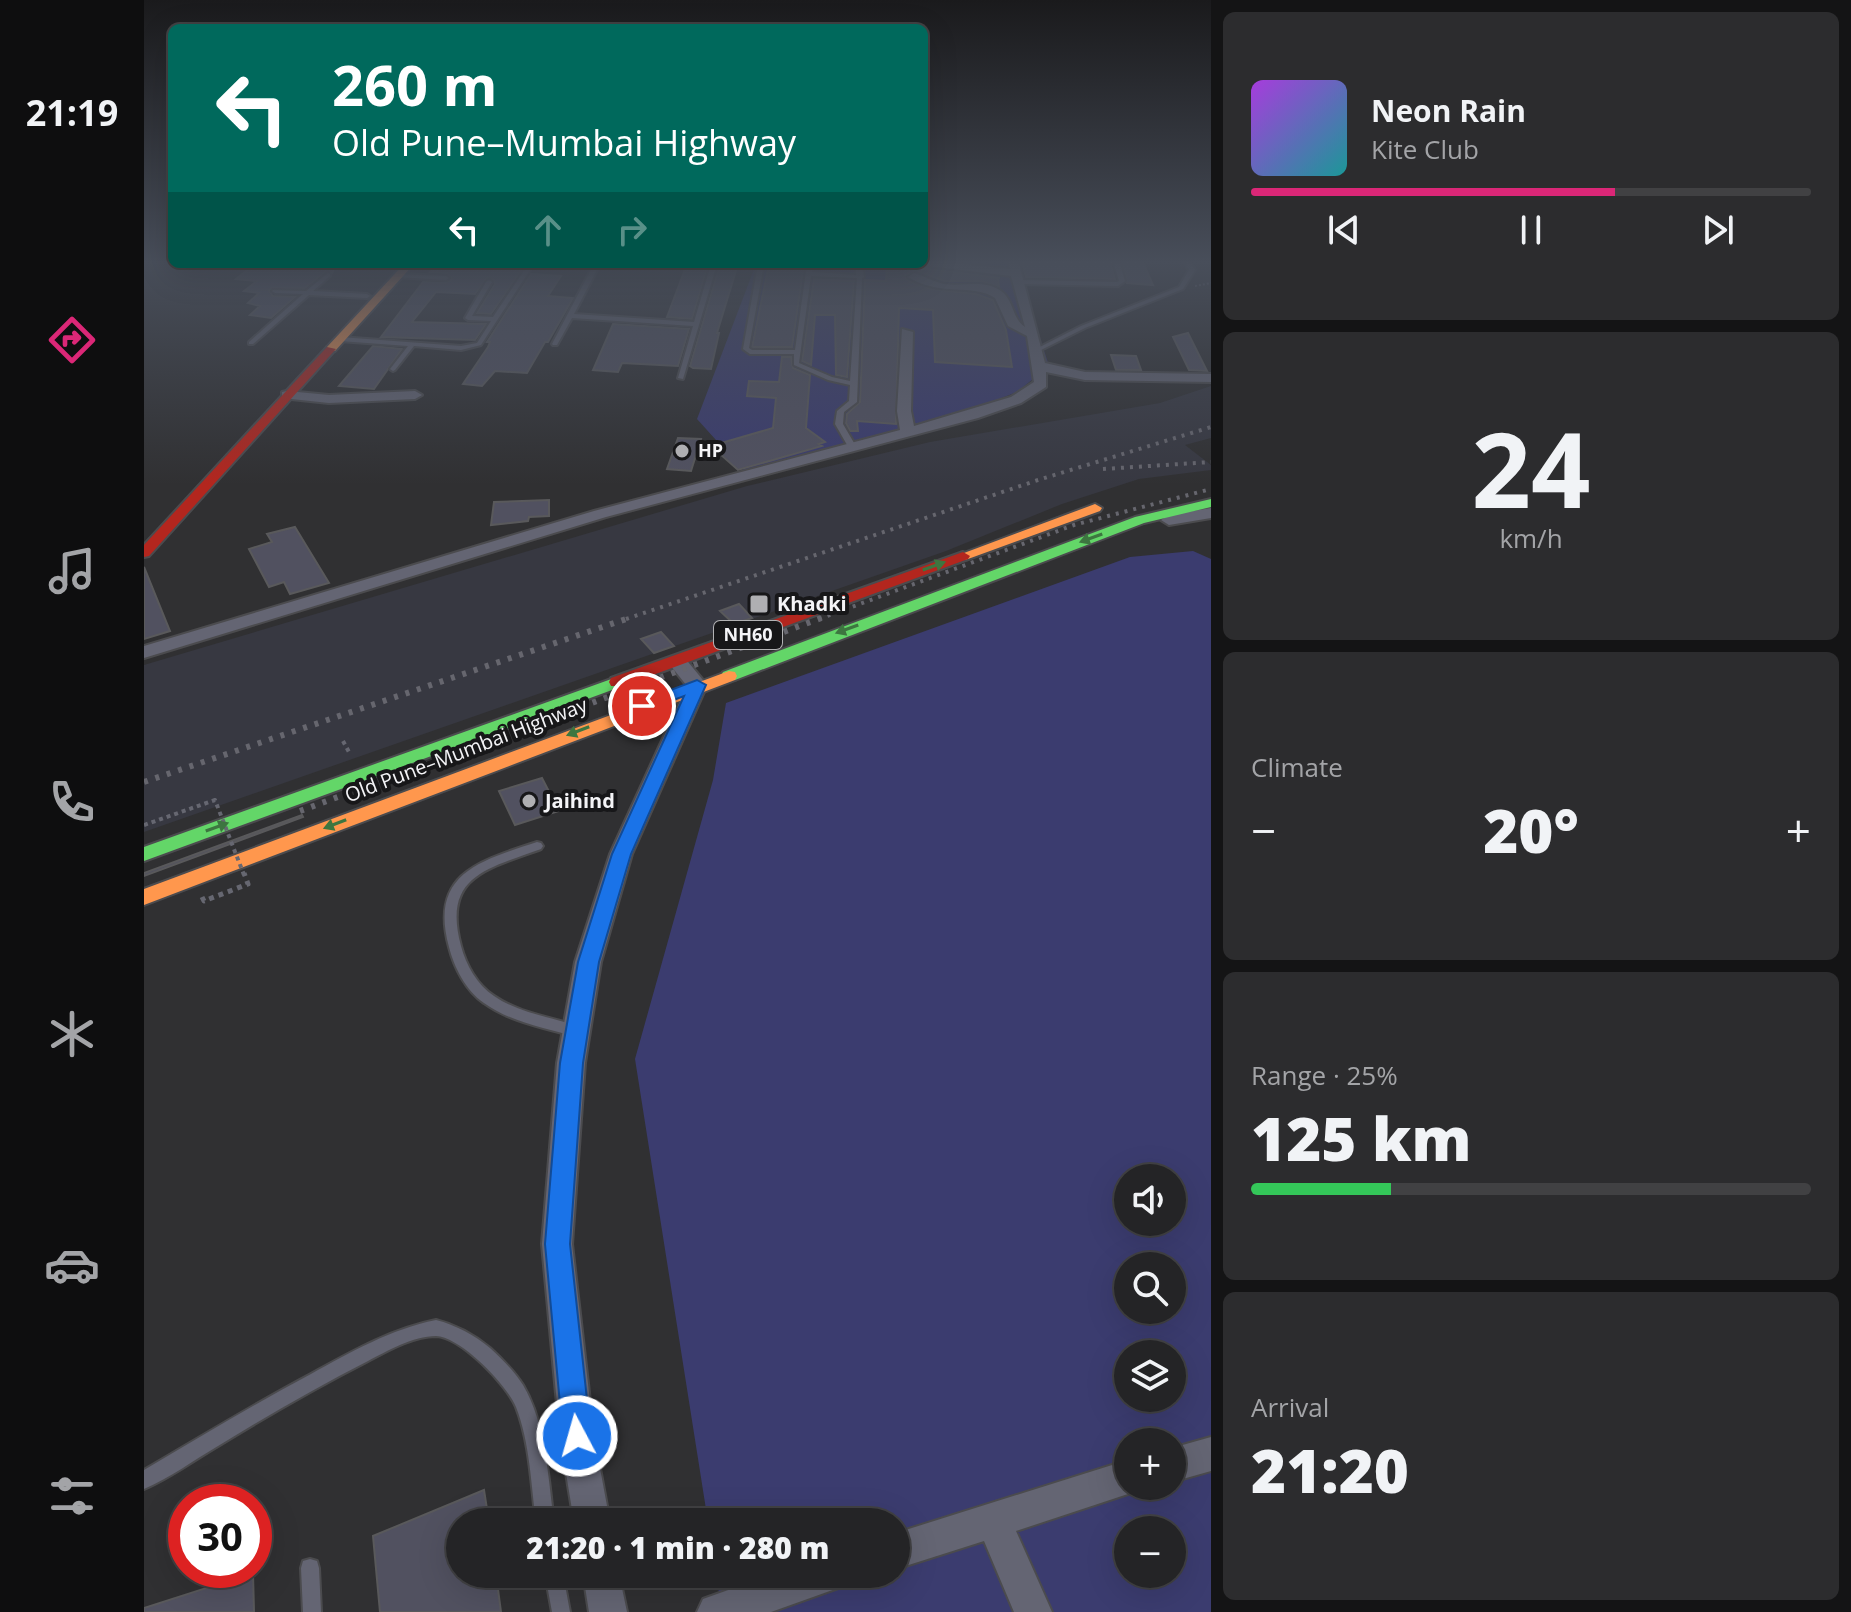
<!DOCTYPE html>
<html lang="en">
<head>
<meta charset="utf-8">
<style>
	:root { --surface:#242426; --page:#2c2c2e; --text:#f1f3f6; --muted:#a3a4a7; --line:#414143; --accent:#db2777 }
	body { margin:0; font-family:"Open Sans",sans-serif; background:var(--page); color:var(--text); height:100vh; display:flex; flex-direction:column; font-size:30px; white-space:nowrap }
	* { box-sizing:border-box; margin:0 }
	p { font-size:26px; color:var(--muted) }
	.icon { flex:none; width:44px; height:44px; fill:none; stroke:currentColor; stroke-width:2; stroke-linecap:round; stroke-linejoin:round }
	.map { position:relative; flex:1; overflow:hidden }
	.drawer { display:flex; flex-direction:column; gap:12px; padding:12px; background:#141415; width:640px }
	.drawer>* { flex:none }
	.top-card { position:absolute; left:24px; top:24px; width:760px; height:244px; border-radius:12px; box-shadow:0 8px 32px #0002,0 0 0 2px var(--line); background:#00695c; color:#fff; overflow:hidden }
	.buttons { position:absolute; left:970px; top:1164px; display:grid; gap:16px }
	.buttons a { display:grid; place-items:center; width:72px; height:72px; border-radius:50%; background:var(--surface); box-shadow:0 8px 32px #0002,0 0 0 2px var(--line); font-size:40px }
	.speed { position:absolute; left:24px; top:1484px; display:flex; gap:16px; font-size:40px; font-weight:700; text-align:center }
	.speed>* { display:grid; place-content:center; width:104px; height:104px; border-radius:50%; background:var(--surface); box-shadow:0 8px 32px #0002,0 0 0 2px var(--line); line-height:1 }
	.speed .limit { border:12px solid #d22; background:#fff; color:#111 }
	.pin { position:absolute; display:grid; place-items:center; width:68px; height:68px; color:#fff; margin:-34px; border:4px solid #fff; border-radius:50%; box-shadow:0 2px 8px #0007 }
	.me { position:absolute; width:88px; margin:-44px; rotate:354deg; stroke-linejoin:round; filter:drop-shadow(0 0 6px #0008) }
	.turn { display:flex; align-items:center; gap:28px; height:168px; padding:0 32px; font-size:36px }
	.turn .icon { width:104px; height:104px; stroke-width:2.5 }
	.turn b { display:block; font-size:56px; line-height:68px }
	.lanes { display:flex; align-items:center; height:76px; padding:0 32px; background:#0003; justify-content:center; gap:40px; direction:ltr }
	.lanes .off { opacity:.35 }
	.big { font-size:60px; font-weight:800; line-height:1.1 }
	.drawer .card { flex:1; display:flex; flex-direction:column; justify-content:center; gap:12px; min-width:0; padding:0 28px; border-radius:12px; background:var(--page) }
	.drawer .dial { align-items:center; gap:0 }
	.dial b { font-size:104px; line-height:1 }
	.song { display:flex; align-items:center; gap:24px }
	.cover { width:96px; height:96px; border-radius:12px; background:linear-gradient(135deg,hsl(280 70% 55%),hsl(180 70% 35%)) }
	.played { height:8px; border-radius:4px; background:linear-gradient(90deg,var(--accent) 65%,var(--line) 65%) }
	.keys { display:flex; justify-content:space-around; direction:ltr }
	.heat { display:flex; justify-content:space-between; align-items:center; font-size:44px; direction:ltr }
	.charge { height:12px; border-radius:6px; background:linear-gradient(90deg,#34c759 25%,var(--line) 0) }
	.trip { position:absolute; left:302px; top:1508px; width:464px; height:80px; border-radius:40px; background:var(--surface); box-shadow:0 8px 32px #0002,0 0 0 2px var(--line); font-weight:800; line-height:80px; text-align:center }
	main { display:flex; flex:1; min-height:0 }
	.tab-bar { display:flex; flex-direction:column; width:144px; justify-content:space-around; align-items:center; background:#0e0e0f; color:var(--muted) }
	.tab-bar .icon { width:56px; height:56px }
	.tab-bar .active { color:var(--accent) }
	.tab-bar b { font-size:36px; color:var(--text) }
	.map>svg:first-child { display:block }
</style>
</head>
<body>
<main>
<nav class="tab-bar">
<b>21:19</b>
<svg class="icon active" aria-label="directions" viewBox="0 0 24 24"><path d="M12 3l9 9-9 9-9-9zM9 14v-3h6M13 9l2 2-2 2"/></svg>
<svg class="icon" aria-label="music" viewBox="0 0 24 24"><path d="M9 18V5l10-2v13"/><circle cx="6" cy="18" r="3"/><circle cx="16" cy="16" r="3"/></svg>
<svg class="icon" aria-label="phone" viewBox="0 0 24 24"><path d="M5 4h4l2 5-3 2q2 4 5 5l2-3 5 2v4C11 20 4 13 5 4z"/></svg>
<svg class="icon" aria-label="climate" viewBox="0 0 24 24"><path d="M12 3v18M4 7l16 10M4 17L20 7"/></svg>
<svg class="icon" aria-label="car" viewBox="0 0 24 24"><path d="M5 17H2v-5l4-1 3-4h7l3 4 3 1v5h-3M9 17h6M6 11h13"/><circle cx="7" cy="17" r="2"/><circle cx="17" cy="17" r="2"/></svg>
<svg class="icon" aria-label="filters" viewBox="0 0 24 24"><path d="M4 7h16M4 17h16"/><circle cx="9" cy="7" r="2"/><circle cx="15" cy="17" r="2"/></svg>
</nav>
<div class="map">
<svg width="1067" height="1612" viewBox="0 0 1067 1612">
	<rect width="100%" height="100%" fill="#303032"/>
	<!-- built -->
	<path fill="#373841" d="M1067 386V438L1041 445 1067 465V470L995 479 918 504 802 551 0 832V665L603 486 786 442 1016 403Z"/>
	<!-- green -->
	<path fill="#3b3c6f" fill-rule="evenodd" d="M780 260H871L905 366 873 392 776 430 600 471 553 419 612 264H780Z
		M1049 551 1067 559V1612H578L572 1574H752V1522H564L491 1059 569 780 582 703 986 557ZM984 1178H1028V1222H984ZM984 1266H1028V1310H984ZM984 1354H1028V1398H984ZM984 1442H1028V1486H984ZM984 1530H1028V1574H984Z"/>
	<!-- building -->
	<path fill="#515160" stroke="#59595b" stroke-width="2" d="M884 260H971L967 265 971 279 882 277 878 263H886Z
		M975 260H998L1009 285 983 283 979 263Z
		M111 264 136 266 193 264 188 273 182 271 161 288H127L125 291 129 296 151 297 127 318 106 315 116 306 104 303 115 293 100 291 113 281 92 279Z
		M292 264H357L355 267 378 269 347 314 333 313 351 284 350 280 343 278 331 294 292 292 268 322 342 324 331 340 237 337 279 282 302 283 308 279 302 273 286 272Z
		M543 264H564L548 319 523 317Z
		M576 264H594L573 333H575L567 369 549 368 546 366Z
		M625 264H660L648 347H608Z
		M743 264H773L776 268 856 278H854L855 287 837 281H800L771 270 761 276 763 280 787 289 832 294 849 300 862 330 868 367 791 362 789 310 755 308 752 424 713 421 714 431H706L702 423 703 414 716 402 721 280 742 281Z
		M387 274 417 276 404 296 429 298 404 342H401L383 373 351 371 338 386 319 384 344 347 346 342H343Z
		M670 279 710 281 703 377 692 375 691 315H671L667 365 658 361Z
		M469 324 545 329 534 366 478 363 474 372 449 370Z
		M1044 333 1063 371 1045 370 1029 337Z
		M229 346 258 349 230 389 195 386Z
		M967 355 992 356 997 370H972Z
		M638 357H647L649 368 666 375 662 428 681 442 675 444 678 446 594 470 567 446 629 428 632 398 603 396 605 381 635 382Z
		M534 438 557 439 547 471 523 469Z
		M405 500V516L385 517 384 521 347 525 350 502Z
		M151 527 185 583 146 594 140 582 125 587 105 549 128 542 123 534Z
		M0 567 26 631 0 639Z
		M595 604 608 618 590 624 576 611Z
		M517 632 530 646 510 653 497 639Z
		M398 778 415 811 371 825 355 791Z
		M158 815 159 817 0 876V873Z
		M340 1490 345 1522H316V1574H352L357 1612H236L229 1536Z
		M109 1573 110 1612H0V1608Z"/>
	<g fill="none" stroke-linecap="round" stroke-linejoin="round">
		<defs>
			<path id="lane" d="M1039 260H1045L1051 270 1039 289 941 328 895 351 890 350 937 326 1035 287 1045 270Z
				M973 262 976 264 981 281 974 286 875 284 872 282 875 280 973 282 975 281 970 264Z
				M450 264H456L430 314 550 322 567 264H573L539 379 534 378 549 326 428 318 413 345H409L408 344Z
				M614 264H620L605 348 608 350H651L663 264H669L668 272 712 275V264H718L720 277 718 278 713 402 700 412 699 424 713 448 712 450H706L691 424 693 411 705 401 706 385 684 380 650 365V354H606L599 349ZM667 276 713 278 706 381 688 377 655 363Z
				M381 269 386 270 337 345 317 350 270 346 251 370 249 371 246 369 264 346 196 341 193 339 196 337 317 346 333 343 347 321 324 320 321 318 342 282 345 280 348 282 328 316 349 317Z
				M184 273 186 274V276L169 291 223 294 226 296 223 298 165 295 109 344H105V342L159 294 131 293 128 291 129 290 162 291Z
				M254 274 302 276 305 278 302 280 252 277 251 276Z
				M393 842 397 843 399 846 397 849C343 869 298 876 317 946 322 965 333 985 350 996 376 1014 408 1017 437 1027L439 1031 437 1035 432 1037C402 1028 366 1022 340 1003 322 991 310 967 305 947 285 874 335 861 393 842Z
				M292 1320C312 1325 330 1335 346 1348 358 1359 370 1371 379 1385 402 1424 404 1477 410 1522H392C387 1484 386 1443 372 1407 363 1385 317 1337 292 1336 269 1336 243 1351 224 1361 173 1387 123 1416 74 1446 50 1460 26 1478 0 1489V1470C55 1438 110 1404 167 1374 207 1352 247 1329 292 1320Z
				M166 1559 173 1561 175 1568 177 1612H159L157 1568 159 1561Z
				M401 1574H419L426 1612H408Z"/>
			<path id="street" d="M780 260 866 269 864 260H874L901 363 941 372 1067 374V382L941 380 902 372V387L877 403 834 418 462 517 0 658V646L450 511 756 430 753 411 758 329 769 332 767 411 770 426 867 397 890 382 883 336 864 326 851 298C829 283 795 297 764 277L770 273C780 276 790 282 800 284 819 287 840 279 857 291 870 300 868 319 881 327L867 276 776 265 780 264Z
				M143 391 185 395 271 391 278 395 271 399 185 403 138 398V392Z
				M1067 508V518L1025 525 1017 520 1025 515Z
				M533 655 540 657 563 685 488 854 457 962 441 1063 428 1244 450 1436 466 1522H430L416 1436 398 1244 413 1063 431 962 466 854 543 686 523 661Z
				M1067 1437V1471L1028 1482V1448Z
				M984 1460V1486H998L996 1490 872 1531 908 1612H870L840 1541 752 1569V1533Z
				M439 1574H475L483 1612H445Z
				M629 1574H702L697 1587 627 1612H553L559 1599Z"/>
			<path id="fast" d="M1067 499V507L1000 523 591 680H579L577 676 579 672 991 517Z
				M473 677 479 678 481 682 479 686 0 861V847Z"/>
			<path id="slow" d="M260 264H270L191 351H183V347Z
				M951 504 958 508 956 511 824 559 819 560 812 556Z
				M585 671 591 672 593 676 591 680 0 905V889Z"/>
			<path id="jam" d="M183 347 192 349 5 556 0 557V545Z
				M819 552 826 556 824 559 479 686H467L465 682 467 678Z"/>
		</defs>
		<!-- lane casing -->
		<use href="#lane" stroke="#4b4b4e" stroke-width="4"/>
		<!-- street casing -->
		<use href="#street" stroke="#4b4b4e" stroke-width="4"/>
		<!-- fast casing -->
		<use href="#fast" stroke="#4b4b4e" stroke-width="4"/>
		<!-- slow casing -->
		<use href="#slow" stroke="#4b4b4e" stroke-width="4"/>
		<!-- jam casing -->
		<use href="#jam" stroke="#4b4b4e" stroke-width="4"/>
		<!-- path-far1 -->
		<path stroke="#666771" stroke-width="2" stroke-dasharray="2 2" stroke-linecap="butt" d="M1051 286 1067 283"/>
		<!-- path -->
		<path stroke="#666771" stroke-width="4" stroke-dasharray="4 4" stroke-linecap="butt" d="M199 741 206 754"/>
		<!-- lane -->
		<use href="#lane" fill="#646573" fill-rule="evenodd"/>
		<!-- street -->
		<use href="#street" fill="#646573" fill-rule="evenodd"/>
		<!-- fast -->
		<use href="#fast" fill="#63d668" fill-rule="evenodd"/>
		<!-- slow -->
		<use href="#slow" fill="#ff974d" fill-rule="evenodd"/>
		<!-- jam -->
		<use href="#jam" fill="#b3261e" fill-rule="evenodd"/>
		<!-- rail-far1 -->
		<path stroke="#66666e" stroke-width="4" stroke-dasharray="3 6" stroke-linecap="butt" d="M959 469 1067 462
			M482 619 894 480 1067 427
			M675 619 930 525 1067 489"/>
		<!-- rail -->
		<path stroke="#66666e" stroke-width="6" stroke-dasharray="4 8" stroke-linecap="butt" d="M0 782 488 617
			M156 811 680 617"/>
		<!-- path-bridge-far1 -->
		<path stroke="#666771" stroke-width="4" stroke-dasharray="4 4" stroke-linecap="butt" d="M0 825 71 800 100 875"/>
		<!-- path-bridge -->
		<path stroke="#666771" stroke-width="5" stroke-dasharray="5 5" stroke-linecap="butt" d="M58 897 60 901 104 884 100 873"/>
	</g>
	<!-- one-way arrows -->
	<defs><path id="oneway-solid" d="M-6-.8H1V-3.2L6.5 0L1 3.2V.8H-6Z" transform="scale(2)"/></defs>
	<g fill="#3d7640">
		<use href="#oneway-solid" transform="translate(947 538) rotate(160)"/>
		<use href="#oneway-solid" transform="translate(790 566) rotate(-20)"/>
		<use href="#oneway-solid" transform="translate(703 629) rotate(160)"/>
		<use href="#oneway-solid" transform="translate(434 731) rotate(159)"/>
		<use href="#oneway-solid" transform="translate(191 824) rotate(159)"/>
		<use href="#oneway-solid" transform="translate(73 827) rotate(-20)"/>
	</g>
	<!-- sky -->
	<linearGradient id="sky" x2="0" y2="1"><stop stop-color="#1a1a1c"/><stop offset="0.54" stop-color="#484e5a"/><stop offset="1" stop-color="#484e5a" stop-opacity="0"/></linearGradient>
	<rect width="1067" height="485" fill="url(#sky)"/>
	<!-- route -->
	<path fill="#1a73e8" stroke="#114b97" stroke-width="2" d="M553 680 562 685 487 854 455 962 439 1063 426 1244 447 1436 443 1446 433 1450 423 1446 419 1436 401 1244 416 1063 434 962 468 854 540 696 498 712 490 706 492 703Z"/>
	<!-- markers -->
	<g fill="#afafb2" stroke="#171719" stroke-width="3">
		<circle cx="538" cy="451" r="8"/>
		<rect x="605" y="594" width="20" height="20" rx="4"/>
		<circle cx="385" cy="801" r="8"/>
	</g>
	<g text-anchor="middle" stroke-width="8" stroke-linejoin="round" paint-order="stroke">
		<!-- far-poi labels -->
		<g font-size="18" font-weight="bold" fill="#f4f4f7" stroke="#171719" text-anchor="start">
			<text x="554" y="457">HP</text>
		</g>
		<!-- shield labels -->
		<rect fill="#171719" stroke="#b2b2b4" stroke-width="2" x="570" y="621" width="68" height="28" rx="6"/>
		<g font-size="18" font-weight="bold" fill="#f4f4f7">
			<text x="604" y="641">NH60</text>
		</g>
		<!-- poi labels -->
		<g font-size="20" font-weight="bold" fill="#f4f4f7" stroke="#171719" text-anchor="start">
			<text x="633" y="611">Khadki</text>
			<text x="401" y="808">Jaihind</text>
		</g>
		<!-- street labels -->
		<g font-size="20" fill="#f4f4f7" stroke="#171719">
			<text transform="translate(322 750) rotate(-21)" y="7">Old Pune–Mumbai Highway</text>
		</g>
	</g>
</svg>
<div class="buttons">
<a><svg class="icon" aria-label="sound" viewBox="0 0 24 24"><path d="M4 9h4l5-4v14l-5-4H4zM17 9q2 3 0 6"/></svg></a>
<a><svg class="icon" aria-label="search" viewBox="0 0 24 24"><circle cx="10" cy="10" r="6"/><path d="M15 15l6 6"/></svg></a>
<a><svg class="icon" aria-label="layers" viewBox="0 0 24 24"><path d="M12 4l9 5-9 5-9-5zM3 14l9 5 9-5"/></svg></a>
<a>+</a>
<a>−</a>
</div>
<div class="speed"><div class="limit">30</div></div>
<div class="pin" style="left:498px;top:706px;background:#d93025"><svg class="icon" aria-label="arrive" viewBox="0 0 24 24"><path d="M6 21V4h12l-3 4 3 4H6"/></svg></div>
<svg class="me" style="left:433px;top:1436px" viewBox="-20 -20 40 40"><circle r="17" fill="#1a73e8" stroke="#fff" stroke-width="3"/><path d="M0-11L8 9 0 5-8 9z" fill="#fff"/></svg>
<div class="trip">21:20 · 1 min · 280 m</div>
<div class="top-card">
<div class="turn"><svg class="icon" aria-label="left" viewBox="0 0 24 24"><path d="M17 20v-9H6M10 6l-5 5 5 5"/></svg><div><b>260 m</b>Old Pune–Mumbai Highway</div></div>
<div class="lanes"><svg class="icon" aria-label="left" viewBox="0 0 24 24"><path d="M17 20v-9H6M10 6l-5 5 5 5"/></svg><svg class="icon off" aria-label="ahead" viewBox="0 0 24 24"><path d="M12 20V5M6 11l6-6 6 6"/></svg><svg class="icon off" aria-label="right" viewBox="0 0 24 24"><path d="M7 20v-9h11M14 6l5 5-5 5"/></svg></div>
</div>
</div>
<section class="drawer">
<div class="card">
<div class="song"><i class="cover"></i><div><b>Neon Rain</b><p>Kite Club</p></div></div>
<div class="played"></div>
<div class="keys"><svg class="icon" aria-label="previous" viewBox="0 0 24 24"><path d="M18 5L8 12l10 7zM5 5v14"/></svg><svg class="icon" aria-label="pause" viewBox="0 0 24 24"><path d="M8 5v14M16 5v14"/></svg><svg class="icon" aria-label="next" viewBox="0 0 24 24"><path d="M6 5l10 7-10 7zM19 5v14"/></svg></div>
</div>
<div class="card dial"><b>24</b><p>km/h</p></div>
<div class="card"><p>Climate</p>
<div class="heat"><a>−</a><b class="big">20°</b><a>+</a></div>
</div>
<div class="card"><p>Range · 25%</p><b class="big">125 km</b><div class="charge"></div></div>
<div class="card"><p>Arrival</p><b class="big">21:20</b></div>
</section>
</main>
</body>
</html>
